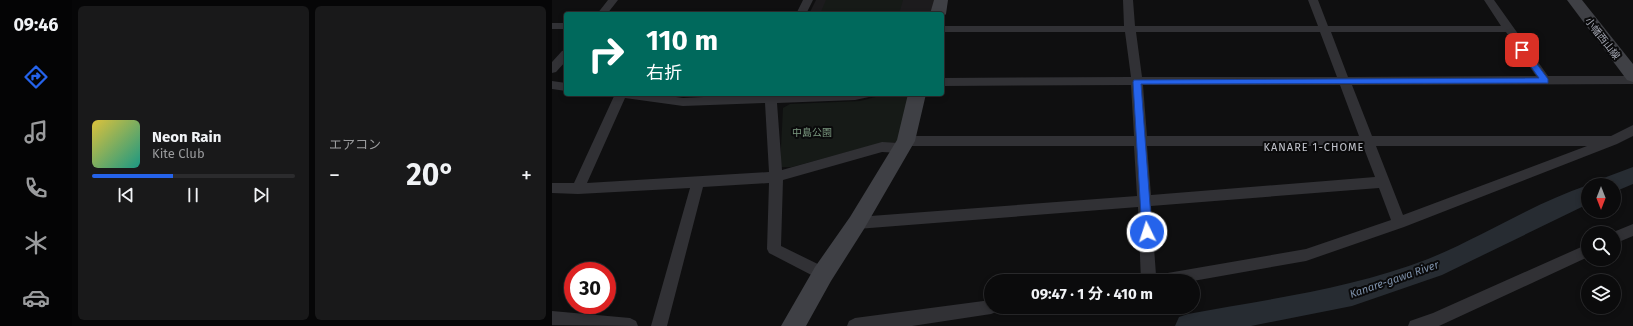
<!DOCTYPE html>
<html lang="ja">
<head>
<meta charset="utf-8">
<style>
	:root { --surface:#0b0b0c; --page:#19191a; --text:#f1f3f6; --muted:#9a9b9d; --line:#2b2b2d; --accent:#2563eb }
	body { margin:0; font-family:"Fira Sans","Noto Sans JP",sans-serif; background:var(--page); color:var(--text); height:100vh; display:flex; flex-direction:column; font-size:15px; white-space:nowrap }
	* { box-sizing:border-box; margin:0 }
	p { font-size:13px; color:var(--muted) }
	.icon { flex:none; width:22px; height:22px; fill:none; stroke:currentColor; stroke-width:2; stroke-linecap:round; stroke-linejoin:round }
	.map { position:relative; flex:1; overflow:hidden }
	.sheet { display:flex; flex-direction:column; gap:6px; padding:6px; background:#060607; width:480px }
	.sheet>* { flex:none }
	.top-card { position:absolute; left:12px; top:12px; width:380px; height:84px; border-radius:4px; box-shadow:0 2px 6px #0003,0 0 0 1px var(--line); background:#00695c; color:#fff; overflow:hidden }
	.needle { width:26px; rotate:180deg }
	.buttons { position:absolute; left:1029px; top:178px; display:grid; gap:8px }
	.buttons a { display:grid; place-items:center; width:40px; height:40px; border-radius:50%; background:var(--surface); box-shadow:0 2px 6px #0003,0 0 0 1px var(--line); font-size:20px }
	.speed { position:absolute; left:12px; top:262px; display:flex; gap:8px; font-size:20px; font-weight:700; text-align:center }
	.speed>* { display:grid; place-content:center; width:52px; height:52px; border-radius:50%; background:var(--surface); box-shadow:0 2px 6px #0003,0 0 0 1px var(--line); line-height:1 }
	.speed .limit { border:6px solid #d22; background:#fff; color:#111 }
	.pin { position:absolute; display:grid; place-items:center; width:34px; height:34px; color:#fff; margin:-17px; border-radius:8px; box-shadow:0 2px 6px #0006 }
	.me { position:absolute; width:44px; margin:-22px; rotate:356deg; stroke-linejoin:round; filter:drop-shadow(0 0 3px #0008) }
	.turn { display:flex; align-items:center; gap:14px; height:84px; padding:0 16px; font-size:18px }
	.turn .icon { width:52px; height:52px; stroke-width:2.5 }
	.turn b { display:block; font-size:28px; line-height:34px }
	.big { font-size:30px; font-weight:700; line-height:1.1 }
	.sheet .tile { flex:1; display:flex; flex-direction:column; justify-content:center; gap:6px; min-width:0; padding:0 14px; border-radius:6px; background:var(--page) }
	.song { display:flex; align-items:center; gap:12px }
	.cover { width:48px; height:48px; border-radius:6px; background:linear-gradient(135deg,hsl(50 70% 55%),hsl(170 70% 35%)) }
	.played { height:4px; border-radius:2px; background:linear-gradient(90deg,var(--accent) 40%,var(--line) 40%) }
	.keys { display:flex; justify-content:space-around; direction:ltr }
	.heat { display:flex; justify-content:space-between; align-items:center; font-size:22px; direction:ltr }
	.sheet .tiles { flex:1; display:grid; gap:6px; grid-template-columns:repeat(2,1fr) }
	.trip { position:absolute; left:432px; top:274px; width:216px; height:40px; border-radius:20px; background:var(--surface); box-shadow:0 2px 6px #0003,0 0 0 1px var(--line); font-weight:700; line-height:40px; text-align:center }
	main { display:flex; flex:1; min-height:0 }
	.tabs { display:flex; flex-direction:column; width:72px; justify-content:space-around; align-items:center; background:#040405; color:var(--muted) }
	.tabs .icon { width:28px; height:28px }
	.tabs .active { color:var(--accent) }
	.tabs b { font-size:18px; color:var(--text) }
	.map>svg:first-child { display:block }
</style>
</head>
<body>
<main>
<nav class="tabs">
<b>09:46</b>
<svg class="icon active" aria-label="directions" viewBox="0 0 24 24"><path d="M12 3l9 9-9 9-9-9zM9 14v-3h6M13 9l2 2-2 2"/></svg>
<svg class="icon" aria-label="music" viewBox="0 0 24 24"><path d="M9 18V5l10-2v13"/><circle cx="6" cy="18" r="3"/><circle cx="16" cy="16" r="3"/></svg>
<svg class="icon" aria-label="phone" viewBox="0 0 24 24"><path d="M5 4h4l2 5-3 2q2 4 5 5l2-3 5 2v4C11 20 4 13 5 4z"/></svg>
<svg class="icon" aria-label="climate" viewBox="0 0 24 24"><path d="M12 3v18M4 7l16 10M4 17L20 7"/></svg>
<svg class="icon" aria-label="car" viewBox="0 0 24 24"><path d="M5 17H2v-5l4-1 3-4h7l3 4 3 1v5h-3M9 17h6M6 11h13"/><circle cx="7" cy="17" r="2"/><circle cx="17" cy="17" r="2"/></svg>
</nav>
<section class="sheet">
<div class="tiles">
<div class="tile">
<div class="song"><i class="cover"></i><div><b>Neon Rain</b><p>Kite Club</p></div></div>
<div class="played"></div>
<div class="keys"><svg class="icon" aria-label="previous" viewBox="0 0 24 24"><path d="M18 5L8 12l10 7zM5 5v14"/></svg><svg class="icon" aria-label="pause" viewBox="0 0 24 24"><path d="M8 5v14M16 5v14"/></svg><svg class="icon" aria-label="next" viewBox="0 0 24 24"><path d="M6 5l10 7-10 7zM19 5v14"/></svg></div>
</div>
<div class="tile"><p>エアコン</p>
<div class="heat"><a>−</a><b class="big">20°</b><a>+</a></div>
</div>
</div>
</section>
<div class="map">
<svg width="1081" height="326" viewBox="0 0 1081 326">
	<rect width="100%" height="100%" fill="#0f0f10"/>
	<!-- built -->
	<path fill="#1c1b1d" d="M264 0H383L379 14H257Z"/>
	<!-- green -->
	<path fill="#161a17" d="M274 0H351L347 14H268Z
		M335 94H360L349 142 329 143 240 167H228L231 108 238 104 308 101Z"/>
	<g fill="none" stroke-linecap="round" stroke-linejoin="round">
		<!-- river -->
		<path fill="#272c32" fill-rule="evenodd" d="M1081 167V184L1062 192V185H1046L1049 179Z
			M1036 185V204L890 275 800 306 699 326H623L627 317 636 314C716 299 799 289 876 259 930 237 980 204 1036 185Z"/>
		<!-- street -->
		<path fill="#313135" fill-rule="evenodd" d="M56 0H66L55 14H45Z
			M251 0H261L254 14H244Z
			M571 0H581L583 26H766L756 0H766L776 26H949L932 0H942L996 76H1081V84L800 85 820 136H1059L1081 125V136L1065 144 852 227 754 261 641 281H589L586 207 305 229 300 227 298 223 300 219 305 217 585 196 582 146H355L356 148 355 151 350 153 330 152 231 180 229 246 276 269 278 274 276 279 271 281 217 253 215 249 217 183 151 187 115 326H99L138 188 26 194 0 193V183H22L63 94H103L131 98 214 94H319L317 97 303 100 225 103 230 170 330 142 349 143 348 141 350 138 354 136H582L579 85 390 86V78L579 77 573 32H390V26H572ZM584 32H768L785 77H590ZM779 32H954L984 76 796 77ZM591 85H788L807 136H595ZM73 98 131 106 213 103 217 172 35 183ZM595 146H811L823 177 599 195ZM824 146H1035L851 215ZM827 188 839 220 754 249 604 275 599 206Z
			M0 23H14V29H0Z
			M14 50V61L4 72 0 73V62L10 51Z
			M0 81 14 83V91L0 89Z
			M1081 224V236L1062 244V233H1059Z
			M1036 244V257L887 326H856L858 321 881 313Z
			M439 300V307H447L444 312 439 314 360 326H295L297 321 303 318Z
			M0 311 78 318 84 321 86 326 0 325Z"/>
		<!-- secondary -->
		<path fill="#3f4045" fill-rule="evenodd" d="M382 0H396L394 14 390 18V14H378Z
			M1015 0H1030L1081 64V82L1075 80Z
			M356 94H374L363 141 312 229 279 281 254 326H229L263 267 298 217 345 140Z"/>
	</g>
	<!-- route -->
	<path fill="#2563eb" stroke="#184099" d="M970 47 973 48 996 79V83L589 84 600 232 598 235 595 236 591 235 590 232 581 82 582 80 987 78 967 50Z"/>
	<g text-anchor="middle" stroke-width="4" stroke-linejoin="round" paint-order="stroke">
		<!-- street labels -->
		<g font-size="10" fill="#a2a5b0" stroke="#0a0a0b">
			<text transform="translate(1051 38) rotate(52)" y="4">小幡西山線</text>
		</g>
		<!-- park labels -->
		<g font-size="10" fill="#7b9980" stroke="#0a0a0b">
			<text x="260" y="136">中島公園</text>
		</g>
		<!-- neighbourhood labels -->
		<g font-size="11" letter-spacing="1" fill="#c2c4cc" stroke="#0a0a0b">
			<text x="762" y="151">KANARE 1-CHOME</text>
		</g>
		<!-- water labels -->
		<g font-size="11" font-style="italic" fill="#7c8fa8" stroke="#0a0a0b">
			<text transform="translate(842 279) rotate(-19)" y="4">Kanare-gawa River</text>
		</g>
	</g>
</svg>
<div class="buttons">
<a><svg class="needle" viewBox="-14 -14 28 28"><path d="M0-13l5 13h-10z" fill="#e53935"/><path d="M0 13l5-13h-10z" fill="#9a9b9d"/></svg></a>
<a><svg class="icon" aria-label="search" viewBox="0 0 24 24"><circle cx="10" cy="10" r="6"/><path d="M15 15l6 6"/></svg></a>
<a><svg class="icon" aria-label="layers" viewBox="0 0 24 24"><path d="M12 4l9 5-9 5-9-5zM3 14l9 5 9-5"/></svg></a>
</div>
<div class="speed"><div class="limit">30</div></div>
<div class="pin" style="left:970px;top:50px;background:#d93025"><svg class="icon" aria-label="arrive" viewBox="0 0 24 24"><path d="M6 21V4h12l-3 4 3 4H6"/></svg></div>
<svg class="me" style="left:595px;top:232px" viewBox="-20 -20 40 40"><circle r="17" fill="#2563eb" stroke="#fff" stroke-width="3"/><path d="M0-11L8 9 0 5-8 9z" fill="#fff"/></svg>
<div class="trip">09:47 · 1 分 · 410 m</div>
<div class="top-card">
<div class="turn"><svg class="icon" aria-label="right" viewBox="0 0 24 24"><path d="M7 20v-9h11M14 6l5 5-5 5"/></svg><div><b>110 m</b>右折</div></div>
</div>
</div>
</main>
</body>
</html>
